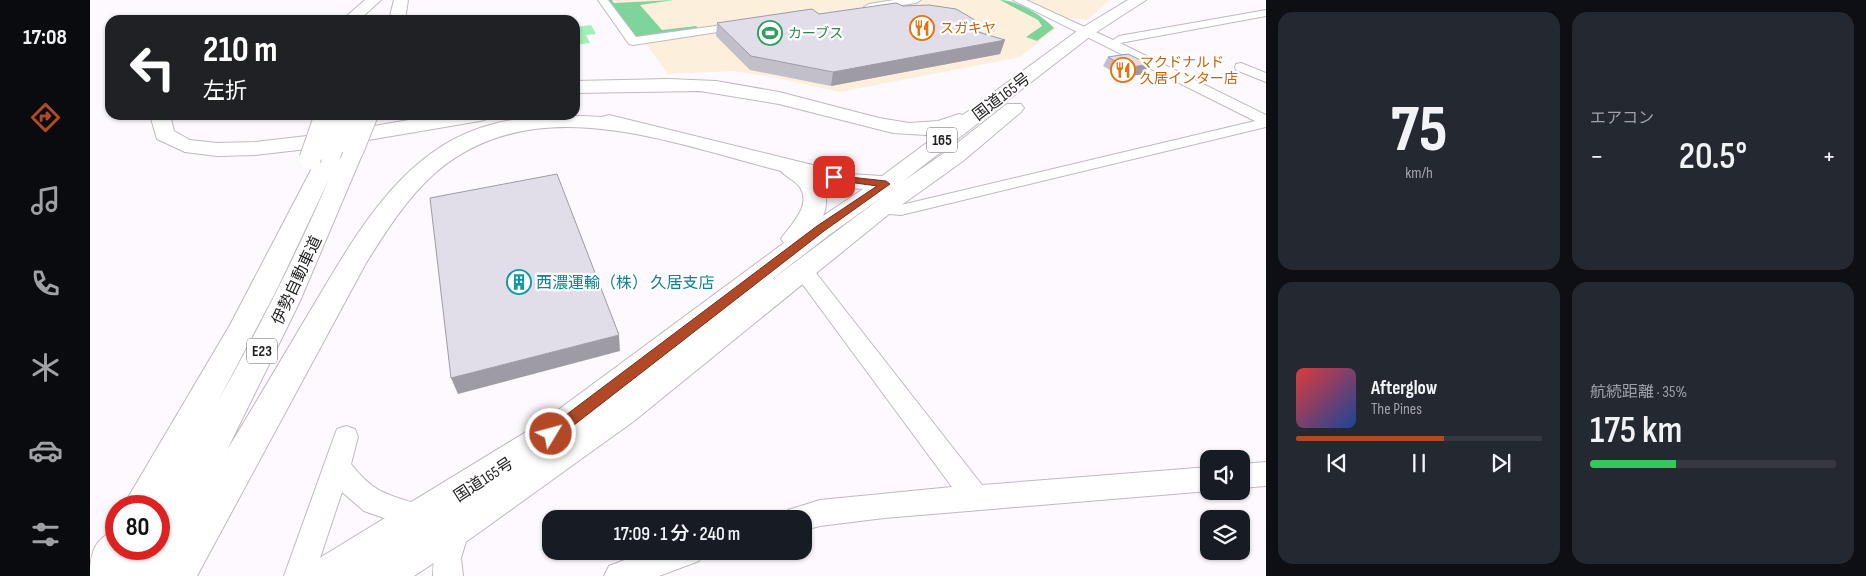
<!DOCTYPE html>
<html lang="ja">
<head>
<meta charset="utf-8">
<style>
	:root { --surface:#171b24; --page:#242831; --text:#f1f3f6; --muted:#9ea1a6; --line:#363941; --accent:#b14927 }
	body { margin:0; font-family:"Sofia Sans Condensed","Noto Sans JP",sans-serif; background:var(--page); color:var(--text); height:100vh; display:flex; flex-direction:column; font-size:19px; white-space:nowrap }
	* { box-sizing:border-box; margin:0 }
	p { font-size:16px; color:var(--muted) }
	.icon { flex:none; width:28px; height:28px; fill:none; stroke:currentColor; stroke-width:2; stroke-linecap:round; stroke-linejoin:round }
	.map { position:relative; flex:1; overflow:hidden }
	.sheet { display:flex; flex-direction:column; gap:12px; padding:12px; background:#0d0f14; width:600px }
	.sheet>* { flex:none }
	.guide { position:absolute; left:15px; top:15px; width:475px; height:105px; border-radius:15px; box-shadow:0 1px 4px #0004; background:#202124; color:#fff; overflow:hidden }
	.fabs { position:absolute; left:1110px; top:450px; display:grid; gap:10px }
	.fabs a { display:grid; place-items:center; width:50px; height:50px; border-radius:10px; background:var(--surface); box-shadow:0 1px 4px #0004; font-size:25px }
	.speed { position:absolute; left:15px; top:495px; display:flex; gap:10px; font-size:25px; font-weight:700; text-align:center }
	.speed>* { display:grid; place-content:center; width:65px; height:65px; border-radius:50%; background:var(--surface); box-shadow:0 1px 4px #0004; line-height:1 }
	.speed .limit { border:8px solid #d22; background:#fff; color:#111 }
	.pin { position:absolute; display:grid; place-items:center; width:42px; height:42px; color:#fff; margin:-21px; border-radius:10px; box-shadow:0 2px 8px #0006 }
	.me { position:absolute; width:55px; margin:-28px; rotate:53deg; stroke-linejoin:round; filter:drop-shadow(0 0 4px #0008) }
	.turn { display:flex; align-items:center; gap:18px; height:105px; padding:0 15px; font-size:22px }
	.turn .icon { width:65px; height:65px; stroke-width:2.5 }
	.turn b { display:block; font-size:35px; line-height:42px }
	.big { font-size:38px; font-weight:600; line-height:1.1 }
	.sheet .tile { flex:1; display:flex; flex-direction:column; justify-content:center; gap:8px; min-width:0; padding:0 18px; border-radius:15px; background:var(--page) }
	.sheet .dial { align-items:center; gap:0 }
	.dial b { font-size:65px; line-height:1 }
	.song { display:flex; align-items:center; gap:15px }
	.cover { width:60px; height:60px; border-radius:8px; background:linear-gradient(135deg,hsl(0 70% 55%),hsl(220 70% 35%)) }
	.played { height:5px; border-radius:2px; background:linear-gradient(90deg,var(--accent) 60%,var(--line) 60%) }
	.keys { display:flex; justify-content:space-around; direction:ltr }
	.heat { display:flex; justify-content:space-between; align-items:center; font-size:28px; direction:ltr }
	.charge { height:8px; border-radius:4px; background:linear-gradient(90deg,#34c759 35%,var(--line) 0) }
	.sheet .tiles { flex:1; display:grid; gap:12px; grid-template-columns:repeat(2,1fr) }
	.trip { position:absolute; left:452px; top:510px; width:270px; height:50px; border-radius:15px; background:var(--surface); box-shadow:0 1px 4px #0004; font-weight:600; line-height:50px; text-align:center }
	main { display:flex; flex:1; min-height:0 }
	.menu { display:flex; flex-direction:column; width:90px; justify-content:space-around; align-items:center; background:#090b0e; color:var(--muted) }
	.menu .icon { width:35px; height:35px }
	.menu .on { color:var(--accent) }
	.menu b { font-size:22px; color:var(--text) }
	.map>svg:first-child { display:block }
</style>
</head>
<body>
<main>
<nav class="menu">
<b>17:08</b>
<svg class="icon on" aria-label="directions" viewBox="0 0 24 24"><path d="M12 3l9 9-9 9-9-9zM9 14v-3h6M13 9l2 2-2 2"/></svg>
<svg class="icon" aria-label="music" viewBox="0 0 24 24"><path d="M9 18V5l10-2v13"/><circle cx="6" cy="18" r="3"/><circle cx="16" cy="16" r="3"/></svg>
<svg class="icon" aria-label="phone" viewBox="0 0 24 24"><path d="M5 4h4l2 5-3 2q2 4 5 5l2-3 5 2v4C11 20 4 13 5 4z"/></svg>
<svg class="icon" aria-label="climate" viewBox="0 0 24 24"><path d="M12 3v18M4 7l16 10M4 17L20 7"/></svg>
<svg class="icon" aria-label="car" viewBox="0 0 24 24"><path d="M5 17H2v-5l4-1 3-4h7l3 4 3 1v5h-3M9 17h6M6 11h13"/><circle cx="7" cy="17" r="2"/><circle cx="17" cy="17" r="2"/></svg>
<svg class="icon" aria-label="filters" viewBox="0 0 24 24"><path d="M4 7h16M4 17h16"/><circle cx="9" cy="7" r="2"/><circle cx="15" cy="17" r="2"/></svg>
</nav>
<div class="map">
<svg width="1176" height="576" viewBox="0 0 1176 576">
	<rect width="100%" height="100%" fill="#fef9fe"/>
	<!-- commercial -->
	<path fill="#fcefdb" d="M524 0H912L967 28 930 57 750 92 683 77 643 71 578 74Z
		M934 0H1020L997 20 977 18Z"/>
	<!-- green -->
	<path fill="#a3efbb" d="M501 25 506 34 496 35 500 43 485 45V27Z"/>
	<!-- forest -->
	<path fill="#7fd49c" d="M515 0H522L524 3 584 0 550 5 572 30 606 26 608 28 544 37Z
		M910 0C927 0 952 15 964 28L947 41 936 37 952 26 948 20Z"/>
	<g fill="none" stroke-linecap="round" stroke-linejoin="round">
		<defs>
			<path id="minor" d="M508 0H518L546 37 654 22 660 25 654 28 543 45 539 44Z
				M804 0H831L826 3 779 10 774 7 779 4Z
				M923 0H936L1023 40 1029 36 1176 10V16L1030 43 1176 115V127L811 215 785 213 782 209 785 205H811L1165 121Z
				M1151 63 1176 73V82L1146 70 1145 67 1146 64Z
				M712 262 719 264 892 485 1119 467V491L794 518 730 526 714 530V519H694L698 510 730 500 862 487 705 274 702 269 705 264Z
				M256 426 265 429 268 437 261 464C287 498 305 495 341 509L345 518 341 527 331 531 274 511 252 492 224 576H194L244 437 247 429Z
				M1176 462V486L1151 488V464Z
				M366 515 376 519 380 528 371 558 373 576H343C343 555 348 538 356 519Z
				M558 551H613L609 561 569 576H514L519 566Z"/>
			<path id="highway" d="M275 0H291L269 20H252Z
				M304 0H318L315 20H299Z
				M1038 0H1056L1002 35 812 182 857 151 917 104H931L934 108 931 112 873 161 799 214 544 421 380 539 324 576H217L223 562 449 424 694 243 691 239C701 224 723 205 709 186 704 180 696 177 691 171 580 143 444 87 345 173 317 198 296 231 276 263L107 576H0C0 553 4 539 26 530V549H69V506H33L140 325 232 149 240 148 248 149 251 154 255 145 263 144 271 145 274 150 210 301 137 450C163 408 188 365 213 323 255 254 299 166 377 133 420 115 466 114 512 117L519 115 759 174 792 176 850 133 836 135 803 133 689 104 610 91 485 93V81L579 79 626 81 689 92 789 118 819 123 848 121 869 114 873 115 990 29ZM239 179C206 256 168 330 127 403L187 289ZM728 180 759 188 773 189 733 216C739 202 736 192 728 180ZM803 189 676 284 739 235 802 190Z
				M60 115H80L84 131 100 140 127 143 165 142 243 133 348 115H400L397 119 390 121 243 146 165 155 127 156 95 152 67 139Z"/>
		</defs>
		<!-- minor casing -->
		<use href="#minor" stroke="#c0b8c1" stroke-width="2"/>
		<!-- highway casing -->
		<use href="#highway" stroke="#c0b8c1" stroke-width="2"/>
		<!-- minor -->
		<use href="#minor" fill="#fff" fill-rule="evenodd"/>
		<!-- highway -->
		<use href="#highway" fill="#fff" fill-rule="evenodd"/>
		<defs>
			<path id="highway-bridge" d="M263 150 277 115
				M240 154 256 117
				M220 159 234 119"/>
		</defs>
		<!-- highway-bridge casing -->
		<use href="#highway-bridge" stroke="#c0b8c1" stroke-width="23" stroke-linecap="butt"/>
		<!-- highway-bridge -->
		<use href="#highway-bridge" stroke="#fff" stroke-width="21"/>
	</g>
	<!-- wall -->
	<path fill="#c2bfc9" d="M813 6 915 40 910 54 741 86 660 70 626 36 627 23Z
		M1018 57 1059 64 1054 74 1032 77 1013 66Z"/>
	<!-- shaded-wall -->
	<path fill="#9e9ba4" d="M915 40 910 54 741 86 743 72Z
		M1059 64 1054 74 1032 77 1037 68Z
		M529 335 530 351 368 394 361 378Z"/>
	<!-- building -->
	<path fill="#e1deea" stroke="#9e9ba4" d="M806 3 813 6 839 5 866 9 885 20 888 32 915 40 743 72 661 56 627 23 722 9 729 14Z
		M1038 54 1059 64 1037 68 1018 57Z
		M467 174 529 335 361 378 340 198Z"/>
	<!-- route -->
	<path fill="#b14927" stroke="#732f19" d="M741 175 796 181 800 184 734 231 466 439 461 441 456 439 454 434 456 430 727 226 787 186 744 180 741 179Z"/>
	<!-- icons -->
	<defs>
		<symbol id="restaurant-ring" viewBox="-11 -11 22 22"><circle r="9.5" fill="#fff" stroke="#e8710a" stroke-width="1.5"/><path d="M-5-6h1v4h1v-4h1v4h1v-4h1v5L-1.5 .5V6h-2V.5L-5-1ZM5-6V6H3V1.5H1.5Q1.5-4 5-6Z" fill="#e8710a"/></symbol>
		<symbol id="stadium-ring" viewBox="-11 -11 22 22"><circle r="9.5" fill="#fff" stroke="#2e9e5b" stroke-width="1.5"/><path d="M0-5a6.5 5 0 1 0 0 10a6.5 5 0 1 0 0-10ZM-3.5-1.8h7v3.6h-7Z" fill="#2e9e5b"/></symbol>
		<symbol id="building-ring" viewBox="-11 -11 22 22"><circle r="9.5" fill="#fff" stroke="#0f9aa8" stroke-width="1.5"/><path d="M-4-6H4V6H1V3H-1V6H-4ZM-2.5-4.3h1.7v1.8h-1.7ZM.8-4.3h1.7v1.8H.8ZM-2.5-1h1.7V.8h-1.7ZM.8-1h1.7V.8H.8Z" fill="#0f9aa8"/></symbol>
	</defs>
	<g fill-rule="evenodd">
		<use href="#restaurant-ring" x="818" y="14" width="28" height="28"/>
		<use href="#stadium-ring" x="666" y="19" width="28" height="28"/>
		<use href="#restaurant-ring" x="1019" y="56" width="28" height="28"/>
		<use href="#building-ring" x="415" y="268" width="28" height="28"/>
	</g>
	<g text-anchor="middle" stroke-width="4.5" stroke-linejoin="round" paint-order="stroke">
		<!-- far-food labels -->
		<g font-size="14" fill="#c56008" stroke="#fff" text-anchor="start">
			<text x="850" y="33">スガキヤ</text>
			<text x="1050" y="67">マクドナルド<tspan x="1050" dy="16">久居インター店</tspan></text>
		</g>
		<!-- far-leisure labels -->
		<g font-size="14" fill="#27864d" stroke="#fff" text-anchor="start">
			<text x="698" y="38">カーブス</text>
		</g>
		<!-- shield labels -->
		<g fill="#fff" stroke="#646264" stroke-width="1">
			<rect x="837" y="127.5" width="30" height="25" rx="4"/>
			<rect x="157" y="338.5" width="30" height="25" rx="4"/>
		</g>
		<g font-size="15" font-weight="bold" fill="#211e21">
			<text x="852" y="145">165</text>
			<text x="172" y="356">E23</text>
		</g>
		<!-- street labels -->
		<g font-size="16" fill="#211e21" stroke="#fff">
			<text transform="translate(911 96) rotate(-37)" y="6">国道165号</text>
			<text transform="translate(206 280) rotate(-65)" y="6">伊勢自動車道</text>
			<text transform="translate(393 479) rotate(-33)" y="6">国道165号</text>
		</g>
		<!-- culture labels -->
		<g font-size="16" fill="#0d838f" stroke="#fff" text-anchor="start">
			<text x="446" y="288">西濃運輸（株） 久居支店</text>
		</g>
	</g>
</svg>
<div class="fabs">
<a><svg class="icon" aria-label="sound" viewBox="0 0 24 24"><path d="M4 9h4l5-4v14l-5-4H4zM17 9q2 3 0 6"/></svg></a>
<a><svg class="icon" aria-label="layers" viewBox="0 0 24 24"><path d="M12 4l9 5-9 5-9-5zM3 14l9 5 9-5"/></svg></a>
</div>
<div class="speed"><div class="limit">80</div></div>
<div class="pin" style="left:744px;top:177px;background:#d93025"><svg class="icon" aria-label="arrive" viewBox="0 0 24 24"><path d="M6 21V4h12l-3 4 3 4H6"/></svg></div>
<svg class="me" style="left:461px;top:434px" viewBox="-20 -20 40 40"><circle r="17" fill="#b14927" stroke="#fff" stroke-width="3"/><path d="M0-11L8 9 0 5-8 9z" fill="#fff"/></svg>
<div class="trip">17:09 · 1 分 · 240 m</div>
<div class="guide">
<div class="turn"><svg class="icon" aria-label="left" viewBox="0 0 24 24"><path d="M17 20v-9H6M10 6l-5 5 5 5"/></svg><div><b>210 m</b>左折</div></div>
</div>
</div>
<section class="sheet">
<div class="tiles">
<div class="tile dial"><b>75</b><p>km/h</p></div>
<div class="tile"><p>エアコン</p>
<div class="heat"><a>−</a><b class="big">20.5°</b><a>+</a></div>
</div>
<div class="tile">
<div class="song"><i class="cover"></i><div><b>Afterglow</b><p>The Pines</p></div></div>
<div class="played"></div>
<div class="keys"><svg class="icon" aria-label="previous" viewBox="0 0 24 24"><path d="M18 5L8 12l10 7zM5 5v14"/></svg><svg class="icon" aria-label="pause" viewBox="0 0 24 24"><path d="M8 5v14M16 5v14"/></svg><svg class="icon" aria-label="next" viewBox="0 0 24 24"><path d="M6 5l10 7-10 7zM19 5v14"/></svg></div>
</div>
<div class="tile"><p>航続距離 · 35%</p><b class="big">175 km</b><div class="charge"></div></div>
</div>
</section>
</main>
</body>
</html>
